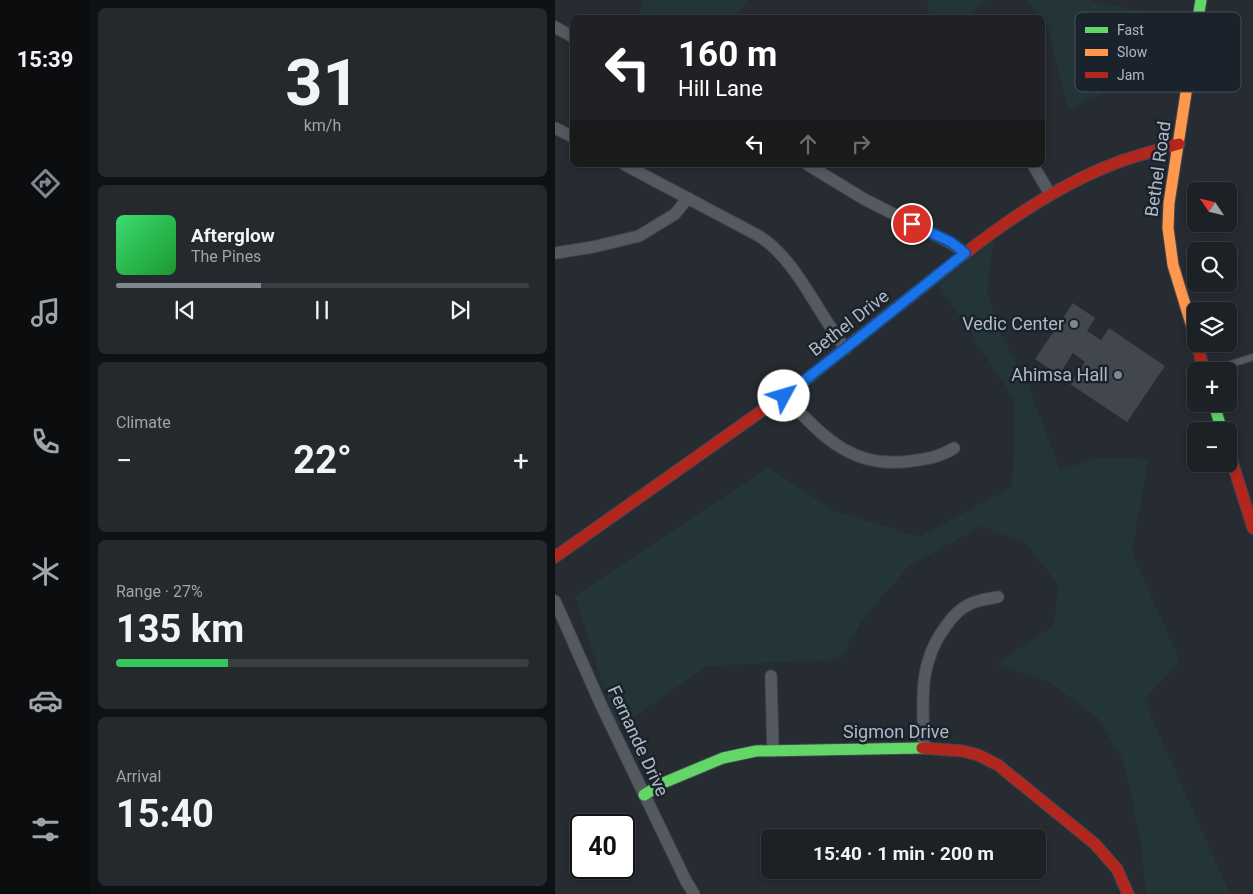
<!DOCTYPE html>
<html lang="en">
<head>
<meta charset="utf-8">
<style>
	:root { --surface:#1c2126; --page:#25292e; --text:#f1f3f6; --muted:#a0a3a7; --line:#3a3e43; --accent:#7f8791 }
	body { margin:0; font-family:Roboto,sans-serif; background:var(--page); color:var(--text); height:100vh; display:flex; flex-direction:column; font-size:19px; white-space:nowrap }
	* { box-sizing:border-box; margin:0 }
	p { font-size:16px; color:var(--muted) }
	.icon { flex:none; width:28px; height:28px; fill:none; stroke:currentColor; stroke-width:2; stroke-linecap:round; stroke-linejoin:round }
	.map { position:relative; flex:1; overflow:hidden }
	.sheet { display:flex; flex-direction:column; gap:8px; padding:8px; background:#0f1215; width:465px }
	.sheet>* { flex:none }
	.guide { position:absolute; left:15px; top:15px; width:475px; height:152px; border-radius:8px; box-shadow:0 2px 8px #0003,0 0 0 1px var(--line); background:#202124; color:#fff; overflow:hidden }
	.needle { width:32px; rotate:305deg }
	.controls { position:absolute; left:632px; top:182px; display:grid; gap:10px }
	.controls a { display:grid; place-items:center; width:50px; height:50px; border-radius:8px; background:var(--surface); box-shadow:0 2px 8px #0003,0 0 0 1px var(--line); font-size:25px }
	.speed { position:absolute; left:15px; top:814px; display:flex; gap:10px; font-size:25px; font-weight:700; text-align:center }
	.speed>* { display:grid; place-content:center; width:65px; height:65px; border-radius:50%; background:var(--surface); box-shadow:0 2px 8px #0003,0 0 0 1px var(--line); line-height:1 }
	.speed .limit { border:2px solid #111; border-radius:8px; background:#fff; color:#111 }
	.pin { position:absolute; display:grid; place-items:center; width:42px; height:42px; color:#fff; margin:-21px; border:2px solid #fff; border-radius:50%; box-shadow:0 1px 5px #0007 }
	.me { position:absolute; width:55px; margin:-28px; rotate:51deg; stroke-linejoin:round; filter:drop-shadow(0 0 4px #0008) }
	.turn { display:flex; align-items:center; gap:18px; height:105px; padding:0 25px; font-size:22px }
	.turn .icon { width:65px; height:65px; stroke-width:2.5 }
	.turn b { display:block; font-size:35px; line-height:42px }
	.lanes { display:flex; align-items:center; height:48px; padding:0 25px; background:#0003; justify-content:center; gap:25px; direction:ltr }
	.lanes .off { opacity:.35 }
	.big { font-size:38px; font-weight:700; line-height:1.1 }
	.sheet .tile { flex:1; display:flex; flex-direction:column; justify-content:center; gap:8px; min-width:0; padding:0 18px; border-radius:8px; background:var(--page) }
	.sheet .dial { align-items:center; gap:0 }
	.dial b { font-size:65px; line-height:1 }
	.song { display:flex; align-items:center; gap:15px }
	.cover { width:60px; height:60px; border-radius:8px; background:linear-gradient(135deg,hsl(140 70% 55%),hsl(130 70% 35%)) }
	.played { height:5px; border-radius:2px; background:linear-gradient(90deg,var(--accent) 35%,var(--line) 35%) }
	.keys { display:flex; justify-content:space-around; direction:ltr }
	.heat { display:flex; justify-content:space-between; align-items:center; font-size:28px; direction:ltr }
	.charge { height:8px; border-radius:4px; background:linear-gradient(90deg,#34c759 27%,var(--line) 0) }
	.trip { position:absolute; left:206px; top:829px; width:285px; height:50px; border-radius:8px; background:var(--surface); box-shadow:0 2px 8px #0003,0 0 0 1px var(--line); font-weight:700; line-height:50px; text-align:center }
	main { display:flex; flex:1; min-height:0 }
	.tabs { display:flex; flex-direction:column; width:90px; justify-content:space-around; align-items:center; background:#0b0d0f; color:var(--muted) }
	.tabs .icon { width:35px; height:35px }
	.tabs .current { color:var(--accent) }
	.tabs b { font-size:22px; color:var(--text) }
	.map>svg:first-child { display:block }
</style>
</head>
<body>
<main>
<nav class="tabs">
<b>15:39</b>
<svg class="icon current" aria-label="directions" viewBox="0 0 24 24"><path d="M12 3l9 9-9 9-9-9zM9 14v-3h6M13 9l2 2-2 2"/></svg>
<svg class="icon" aria-label="music" viewBox="0 0 24 24"><path d="M9 18V5l10-2v13"/><circle cx="6" cy="18" r="3"/><circle cx="16" cy="16" r="3"/></svg>
<svg class="icon" aria-label="phone" viewBox="0 0 24 24"><path d="M5 4h4l2 5-3 2q2 4 5 5l2-3 5 2v4C11 20 4 13 5 4z"/></svg>
<svg class="icon" aria-label="climate" viewBox="0 0 24 24"><path d="M12 3v18M4 7l16 10M4 17L20 7"/></svg>
<svg class="icon" aria-label="car" viewBox="0 0 24 24"><path d="M5 17H2v-5l4-1 3-4h7l3 4 3 1v5h-3M9 17h6M6 11h13"/><circle cx="7" cy="17" r="2"/><circle cx="17" cy="17" r="2"/></svg>
<svg class="icon" aria-label="filters" viewBox="0 0 24 24"><path d="M4 7h16M4 17h16"/><circle cx="9" cy="7" r="2"/><circle cx="15" cy="17" r="2"/></svg>
</nav>
<section class="sheet">
<div class="tile dial"><b>31</b><p>km/h</p></div>
<div class="tile">
<div class="song"><i class="cover"></i><div><b>Afterglow</b><p>The Pines</p></div></div>
<div class="played"></div>
<div class="keys"><svg class="icon" aria-label="previous" viewBox="0 0 24 24"><path d="M18 5L8 12l10 7zM5 5v14"/></svg><svg class="icon" aria-label="pause" viewBox="0 0 24 24"><path d="M8 5v14M16 5v14"/></svg><svg class="icon" aria-label="next" viewBox="0 0 24 24"><path d="M6 5l10 7-10 7zM19 5v14"/></svg></div>
</div>
<div class="tile"><p>Climate</p>
<div class="heat"><a>−</a><b class="big">22°</b><a>+</a></div>
</div>
<div class="tile"><p>Range · 27%</p><b class="big">135 km</b><div class="charge"></div></div>
<div class="tile"><p>Arrival</p><b class="big">15:40</b></div>
</section>
<div class="map">
<svg width="698" height="894" viewBox="0 0 698 894">
	<rect width="100%" height="100%" fill="#262c32"/>
	<!-- green -->
	<path fill="#233537" d="M88 0H193L179 18 90 17 84 15Z
		M372 0H432L424 4 414 17 375 18Z
		M471 0H536L538 2 626 19 604 66 513 110 491 22Z
		M438 241 432 293 449 341 472 382 505 470 543 458 593 459 577 553 625 661 589 700 675 894H591L585 837 569 762 543 718 494 682 441 664 499 625 503 585 471 543 426 526 353 567 308 619 285 659 152 666 62 729 20 596 213 468 280 511 364 537 457 487 460 400 383 284Z"/>
	<!-- building -->
	<path fill="#41474d" d="M518 303 540 318 532 331 546 340 554 328 610 366 572 422 515 384 530 362 518 353 504 375 480 359Z"/>
	<g fill="none" stroke-linecap="round" stroke-linejoin="round">
		<defs>
			<path id="lane" d="M654 371 698 357"/>
			<path id="street" d="M0 27 18 37
				M0 128 18 137
				M70 165 204 236C242 260 262 313 291 349
				M253 165 309 199 396 243 410 253
				M478 165 495 194
				M0 253 38 247 84 236 120 214 133 198
				M229 396C267 435 296 470 356 461 372 459 385 457 399 448
				M0 601 47 707 131 881 139 894
				M216 676 218 751
				M369 748C368 703 362 664 391 626 397 617 403 610 413 605 422 600 433 599 443 597"/>
			<path id="fast" d="M635 67 646 0
				M249 381 408 255
				M659 404 667 431
				M89 795 108 783 168 758 201 751 367 748"/>
			<path id="slow" d="M635 67 614 203 613 228 618 265 641 340"/>
			<path id="jam" d="M408 255C455 218 512 180 569 160 587 154 606 149 624 144
				M642 344 649 371
				M674 452 698 528
				M0 557 249 381
				M367 748 408 751 423 755 443 765 540 844 562 869 573 894"/>
		</defs>
		<!-- lane casing -->
		<use href="#lane" stroke="#43484f" stroke-width="8"/>
		<!-- street casing -->
		<use href="#street" stroke="#43484f" stroke-width="13"/>
		<!-- fast casing -->
		<use href="#fast" stroke="#43484f" stroke-width="13"/>
		<!-- slow casing -->
		<use href="#slow" stroke="#43484f" stroke-width="13"/>
		<!-- jam casing -->
		<use href="#jam" stroke="#43484f" stroke-width="13"/>
		<!-- lane -->
		<use href="#lane" stroke="#555a60" stroke-width="5.5"/>
		<!-- street -->
		<use href="#street" stroke="#555a60" stroke-width="11"/>
		<!-- fast -->
		<use href="#fast" stroke="#63d668" stroke-width="11"/>
		<!-- slow -->
		<use href="#slow" stroke="#ff974d" stroke-width="11"/>
		<!-- jam -->
		<use href="#jam" stroke="#b3261e" stroke-width="11"/>
	</g>
	<g fill="none" stroke-linecap="round" stroke-linejoin="round">
		<defs>
			<path id="route" d="M229 396 291 348 410 253 396 242 357 224"/>
		</defs>
		<!-- route casing -->
		<use href="#route" stroke="#114b97" stroke-width="12"/>
		<!-- route -->
		<use href="#route" stroke="#1a73e8" stroke-width="9"/>
	</g>
	<!-- markers -->
	<g fill="#7f8791" stroke="#1a222c" stroke-width="2">
		<circle cx="519" cy="324" r="5"/>
		<circle cx="563" cy="375" r="5"/>
	</g>
	<g text-anchor="middle" stroke-width="5" stroke-linejoin="round" paint-order="stroke">
		<!-- street labels -->
		<g font-size="18" fill="#afb8c4" stroke="#1a222c">
			<text transform="translate(603 169) rotate(-82)" y="6">Bethel Road</text>
			<text transform="translate(294 323) rotate(-38)" y="6">Bethel Drive</text>
			<text x="341" y="738">Sigmon Drive</text>
			<text transform="translate(83 741) rotate(65)" y="6">Fernande Drive</text>
		</g>
		<!-- poi labels -->
		<g font-size="18" fill="#afb8c4" stroke="#1a222c" text-anchor="end">
			<text x="509" y="330">Vedic Center</text>
			<text x="553" y="381">Ahimsa Hall</text>
		</g>
	</g>
	<!-- legend -->
	<rect x="520" y="12" width="166" height="80" rx="8" fill="#1a222c" stroke="#474f5a" stroke-width="1"/>
	<rect x="530" y="27" width="23" height="6" fill="#63d668"/>
	<rect x="530" y="49" width="23" height="7" fill="#ff974d"/>
	<rect x="530" y="72" width="23" height="6" fill="#b3261e"/>
	<g font-size="14" fill="#afb8c4">
		<text x="562" y="35">Fast</text>
		<text x="562" y="57">Slow</text>
		<text x="562" y="80">Jam</text>
	</g>
</svg>
<div class="controls">
<a><svg class="needle" viewBox="-14 -14 28 28"><path d="M0-13l5 13h-10z" fill="#e53935"/><path d="M0 13l5-13h-10z" fill="#a0a3a7"/></svg></a>
<a><svg class="icon" aria-label="search" viewBox="0 0 24 24"><circle cx="10" cy="10" r="6"/><path d="M15 15l6 6"/></svg></a>
<a><svg class="icon" aria-label="layers" viewBox="0 0 24 24"><path d="M12 4l9 5-9 5-9-5zM3 14l9 5 9-5"/></svg></a>
<a>+</a>
<a>−</a>
</div>
<div class="speed"><div class="limit">40</div></div>
<div class="pin" style="left:357px;top:224px;background:#d93025"><svg class="icon" aria-label="arrive" viewBox="0 0 24 24"><path d="M6 21V4h12l-3 4 3 4H6"/></svg></div>
<svg class="me" style="left:229px;top:396px" viewBox="-20 -20 40 40"><circle r="19" fill="#fff"/><path d="M0-13L10 11 0 6-10 11z" fill="#1a73e8"/></svg>
<div class="trip">15:40 · 1 min · 200 m</div>
<div class="guide">
<div class="turn"><svg class="icon" aria-label="left" viewBox="0 0 24 24"><path d="M17 20v-9H6M10 6l-5 5 5 5"/></svg><div><b>160 m</b>Hill Lane</div></div>
<div class="lanes"><svg class="icon" aria-label="left" viewBox="0 0 24 24"><path d="M17 20v-9H6M10 6l-5 5 5 5"/></svg><svg class="icon off" aria-label="ahead" viewBox="0 0 24 24"><path d="M12 20V5M6 11l6-6 6 6"/></svg><svg class="icon off" aria-label="right" viewBox="0 0 24 24"><path d="M7 20v-9h11M14 6l5 5-5 5"/></svg></div>
</div>
</div>
</main>
</body>
</html>
